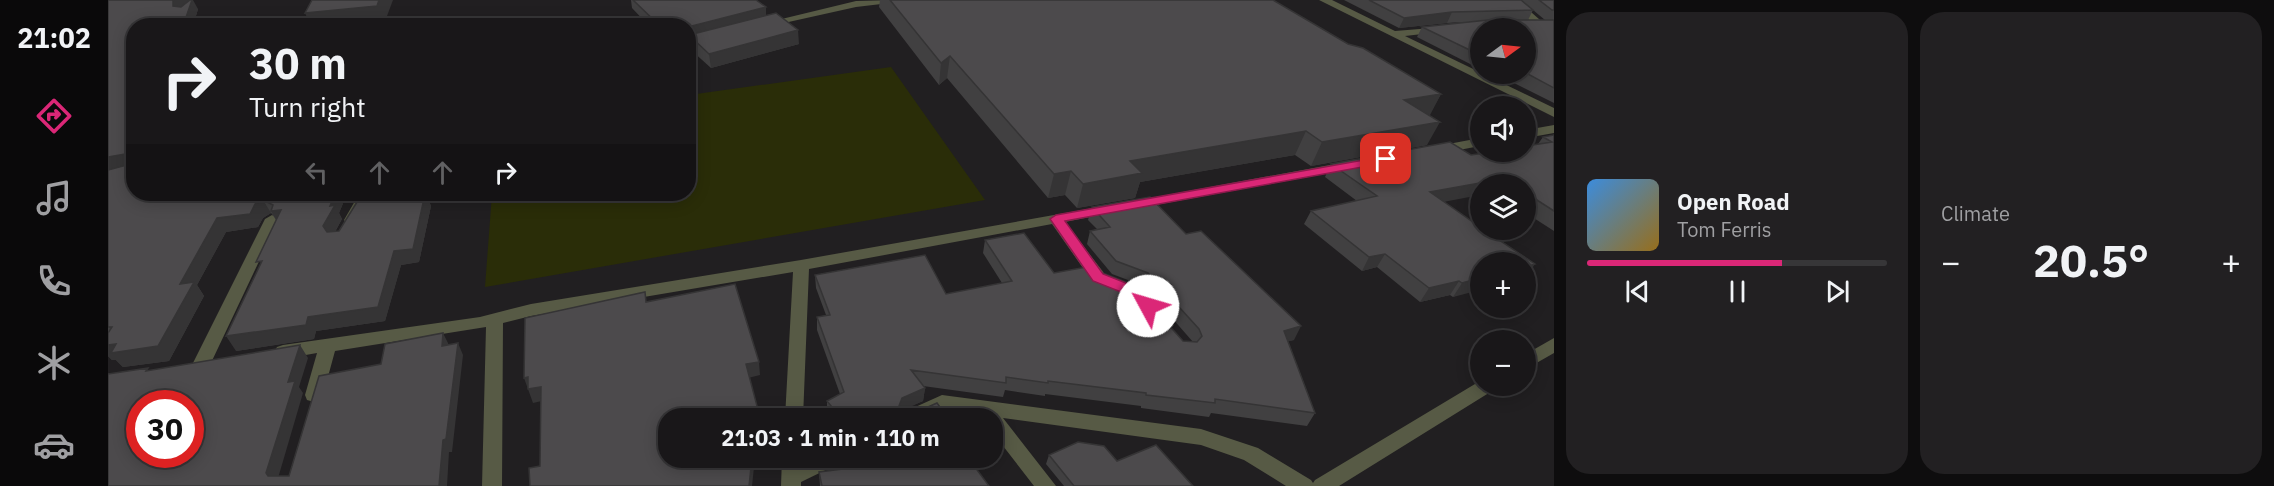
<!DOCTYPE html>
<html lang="en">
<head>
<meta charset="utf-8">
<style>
	:root { --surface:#191719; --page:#222022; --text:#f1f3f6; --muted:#9f9fa2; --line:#373638; --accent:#db2777 }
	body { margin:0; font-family:"IBM Plex Sans",sans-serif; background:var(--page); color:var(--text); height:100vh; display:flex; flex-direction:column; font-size:22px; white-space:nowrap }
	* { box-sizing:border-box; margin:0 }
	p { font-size:20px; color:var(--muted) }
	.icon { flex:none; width:33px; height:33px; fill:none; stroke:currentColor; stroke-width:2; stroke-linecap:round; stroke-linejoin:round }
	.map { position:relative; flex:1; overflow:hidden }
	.sheet { display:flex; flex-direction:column; gap:12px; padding:12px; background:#0e0d0e; width:720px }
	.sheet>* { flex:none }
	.hud { position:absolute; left:18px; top:18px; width:570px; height:183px; border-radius:24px; box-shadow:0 3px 15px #0003,0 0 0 2px var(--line); background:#191719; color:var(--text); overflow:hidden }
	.needle { width:39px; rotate:75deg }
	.buttons { position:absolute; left:1362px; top:18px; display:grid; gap:12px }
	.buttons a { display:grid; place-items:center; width:66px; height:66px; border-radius:50%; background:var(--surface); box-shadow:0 3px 15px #0003,0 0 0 2px var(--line); font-size:30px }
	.speed { position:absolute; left:18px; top:390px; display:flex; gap:12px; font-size:30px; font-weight:700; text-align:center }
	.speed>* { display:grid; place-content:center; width:78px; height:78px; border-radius:50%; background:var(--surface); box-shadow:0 3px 15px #0003,0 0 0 2px var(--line); line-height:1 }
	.speed .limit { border:9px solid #d22; background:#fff; color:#111 }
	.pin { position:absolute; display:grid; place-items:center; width:51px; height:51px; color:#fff; margin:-26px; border-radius:12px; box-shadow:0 3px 9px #0006 }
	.me { position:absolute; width:66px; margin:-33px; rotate:309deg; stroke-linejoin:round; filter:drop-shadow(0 0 4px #0008) }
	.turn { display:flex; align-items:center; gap:21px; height:126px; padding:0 24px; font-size:27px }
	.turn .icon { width:78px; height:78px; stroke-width:2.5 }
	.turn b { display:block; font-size:42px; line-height:51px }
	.lanes { display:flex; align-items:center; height:57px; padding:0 24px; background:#0003; justify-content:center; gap:30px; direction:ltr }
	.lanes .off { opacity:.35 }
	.big { font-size:45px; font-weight:700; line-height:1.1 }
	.sheet .widget { flex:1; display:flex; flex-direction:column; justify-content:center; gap:9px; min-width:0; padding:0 21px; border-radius:24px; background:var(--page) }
	.song { display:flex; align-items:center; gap:18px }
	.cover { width:72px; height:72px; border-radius:9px; background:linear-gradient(135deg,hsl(210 70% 55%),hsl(40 70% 35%)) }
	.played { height:6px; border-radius:3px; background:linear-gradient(90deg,var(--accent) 65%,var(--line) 65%) }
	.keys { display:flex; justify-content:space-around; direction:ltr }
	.heat { display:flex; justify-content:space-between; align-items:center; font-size:33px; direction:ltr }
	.sheet .tiles { flex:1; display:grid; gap:12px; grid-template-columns:repeat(2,1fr) }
	.trip { position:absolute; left:550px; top:408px; width:345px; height:60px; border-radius:24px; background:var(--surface); box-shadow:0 3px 15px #0003,0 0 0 2px var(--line); font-weight:700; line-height:60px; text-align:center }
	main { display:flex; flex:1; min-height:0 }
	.dock { display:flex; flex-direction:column; width:108px; justify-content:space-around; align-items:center; background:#0a090a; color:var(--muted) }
	.dock .icon { width:42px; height:42px }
	.dock .on { color:var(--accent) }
	.dock b { font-size:27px; color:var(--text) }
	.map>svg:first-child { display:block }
</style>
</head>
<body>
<main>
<nav class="dock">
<b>21:02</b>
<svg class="icon on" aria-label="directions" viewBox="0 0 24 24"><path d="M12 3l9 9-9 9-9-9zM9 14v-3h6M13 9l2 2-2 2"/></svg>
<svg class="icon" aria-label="music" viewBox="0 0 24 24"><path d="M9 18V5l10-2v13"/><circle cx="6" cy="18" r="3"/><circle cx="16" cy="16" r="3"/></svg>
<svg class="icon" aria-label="phone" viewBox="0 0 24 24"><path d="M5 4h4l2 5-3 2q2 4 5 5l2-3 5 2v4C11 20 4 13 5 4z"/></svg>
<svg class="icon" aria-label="climate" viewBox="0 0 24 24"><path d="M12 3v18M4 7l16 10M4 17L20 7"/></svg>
<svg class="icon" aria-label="car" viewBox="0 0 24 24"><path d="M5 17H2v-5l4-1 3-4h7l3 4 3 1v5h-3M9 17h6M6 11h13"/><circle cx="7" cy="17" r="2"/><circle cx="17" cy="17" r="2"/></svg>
</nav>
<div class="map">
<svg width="1446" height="486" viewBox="0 0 1446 486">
	<rect width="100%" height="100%" fill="#211f21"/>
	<!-- green -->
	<path fill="#2a2d08" d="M783 67 877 200 377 287 384 194H580L581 95Z"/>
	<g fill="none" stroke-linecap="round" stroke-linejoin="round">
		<!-- minor -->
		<path fill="#575a45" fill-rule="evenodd" d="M787 0 782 3 748 7 658 27 653 24 748 1Z
			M1211 0H1224L1287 31 1336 27 1337 29 1332 32 1297 36 1446 108V117Z
			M1398 0H1409L1439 26 1430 28Z
			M348 19 352 20 354 26H344L343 22Z
			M1446 125V133L1418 138V130Z
			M1372 138V146L1330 154 1324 150 1330 146Z
			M1238 162 1245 166 1243 169 1026 209 1019 205 1026 201Z
			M251 194H265L248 223H238L236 220Z
			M1002 205 1009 209 1007 212 957 222 996 273 1004 280 1002 284 996 285 984 281 944 224 701 269 695 418H677L685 272 423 316 395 323 394 486H374L378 327 227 351 215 395 213 400 206 402 199 400 197 395 209 353 175 359 169 357 166 352 169 347 175 345 372 317 423 304 693 260Z
			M164 215 171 219 102 365 99 370 93 372 87 370 84 365 157 219Z
			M1446 338V353L1418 369V354Z
			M1372 381V386H1387L1384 391 1231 486H1178L1136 460 1093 445 895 418 948 486H926L885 433V418L836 410 818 418H792L794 413 834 395 1093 429 1150 448 1203 480 1205 483 1207 480Z
			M674 458H694V462L704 458H733L730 464 693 482V486H673Z"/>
	</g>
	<!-- wall -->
	<path fill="#414041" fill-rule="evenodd" d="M0 0 90 9 85 26H26V194H239L231 213 234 219 227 232 231 231 308 194H318L323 206 311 262 293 265 277 321 208 331 206 339 128 351 151 267 168 220 164 214 163 213 155 218 150 227 118 232 89 285 96 296 61 361 15 367 8 360H4L0 356Z
		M523 0H648L658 7V16L691 44 603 68 583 50 581 39 580 40V26H541L524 8Z
		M772 0H1165L1240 44 1333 94 1321 115 1319 145 1203 166 1187 155 1032 182 1027 198 969 208 957 195 940 198 839 78 831 85 771 7Z
		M1236 0H1446V103L1406 83H1403L1381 74H1418L1372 28V69L1309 37 1314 27 1354 22 1339 23 1291 28ZM1425 10 1437 20H1420Z
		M1446 135V231L1418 213V184H1372L1336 202 1427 264 1345 297 1342 295 1312 302 1269 267 1254 271 1196 224 1203 211 1249 201 1217 177 1223 164 1363 155 1430 144 1435 137Z
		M984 207 1078 234 1186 340 1180 341 1207 413 1199 426 1103 413 1101 417 1033 408V406L937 394V396L897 390 895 397 815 386 817 388 815 401 803 406 840 418H722L719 414V401L732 394 709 330V317L718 315 708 288 707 275 838 294 894 283 875 253 877 240 946 273 987 270 1075 341 1085 342 1036 286 1004 274 979 244 982 231 989 229 980 220Z
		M941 455 1009 461 1085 486H956L938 464Z
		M746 458H870V471L881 486H712L711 472 747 467Z"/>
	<!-- shaded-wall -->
	<path fill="#353435" d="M66 0H83L71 12 65 6V1Z
		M84 0H85L90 9 85 26H75Z
		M271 0H285L276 24 259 26H203L197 13Z
		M658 7V19L581 35V39L580 40V27Z
		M1344 12 1339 23 1291 28 1296 18Z
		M690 30 691 44 603 68 601 54Z
		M842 56 839 78 831 85 833 63Z
		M1409 74H1412L1406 83H1403Z
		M1333 94 1321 117 1296 100Z
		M1332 122 1319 145 1203 166 1214 142Z
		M1198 131 1187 155 1032 182 1027 198 969 208 975 184 1022 161Z
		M17 154 26 167 0 173V157Z
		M963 171 957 195 940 198 946 174Z
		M1394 179 1391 184H1372V195L1314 206 1322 192Z
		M227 194H239L231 213 234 219 222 240 215 226Z
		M317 194H318L323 206 311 262 293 265 277 321 208 331 206 339 128 351 118 336 200 317 286 251Z
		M155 200 163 213 155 218 150 227 118 232 89 285 96 296 61 361 15 367 8 360H4L0 356V345L72 284 109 218 147 204Z
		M173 210 171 225 163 211Z
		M1277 254 1269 267 1254 271 1261 257Z
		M1427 264 1418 277V267Z
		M1372 278V290L1345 297 1354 283Z
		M1351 281 1342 295 1312 302 1321 288Z
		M1193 326 1186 340 1169 344 1176 331Z
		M335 333 341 345 334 346Z
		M350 343 355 355 344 452H341L339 486H331L335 440Z
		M192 345 200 358 191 387 195 393 168 485 158 473 180 382Z
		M651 362 652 375 640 378 638 364Z
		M420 377 433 387 438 400 425 403 416 378Z
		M817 388 815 401 793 411 791 406 794 398Z
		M644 458H647L644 486H641Z
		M872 460 869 473 864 463Z"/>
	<!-- building -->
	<path fill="#4c4a4c" stroke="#353435" stroke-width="1.5" fill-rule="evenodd" d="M0 0H66L65 1V6L73 7 82 0H84L75 26H26V194H227L222 206 227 205 215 226 219 232 231 231 249 202 308 194H317L305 249 286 251 270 307 200 317 198 325 118 336 154 261 148 262 173 210 163 211 165 205 155 200 147 204 142 214 109 218 72 284 86 282 50 346 3 353 8 344 0 345V333L4 327H0V170L19 165V156L17 154 0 157Z
		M204 0H271L269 6 197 13Z
		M525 0H648L658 7 580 27V26H552Z
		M782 0H1165L1240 44 1255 48 1333 94 1296 100 1332 122 1214 142 1198 131 1022 161 1034 173 975 184 963 171 946 174 842 56 833 63Z
		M1261 0H1413L1425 10 1344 12 1296 18Z
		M1431 0H1446V10H1444Z
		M668 13 690 30 601 54 581 35Z
		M1380 20H1446V88L1418 73V28H1372V55L1314 27Z
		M1446 135V211L1418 193V184H1403L1394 179 1322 192 1372 227V230H1376L1427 264 1418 267V262H1372V278L1354 283 1351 281 1321 288 1277 254 1261 257 1203 211 1269 196 1223 164 1342 142 1363 155 1383 152H1418V146L1444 142 1435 137Z
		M1042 197 1078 234 1093 231 1193 326 1176 331 1207 413 1107 399V403L1038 395V393L940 381V383L898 377V383L803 370 817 388 794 398 791 406 820 407 829 403 840 418H733L719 401 736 392 709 317 722 315 707 275 817 255 838 294 904 281 877 240 916 233 946 273 984 266 987 270 1025 285 1075 341 1089 342 1094 336 1091 329 1040 273 1008 261 982 231 1002 227 984 207Z
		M627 284 651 362 638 364 649 406 648 418H561V458H644L641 486H422L421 468 432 466 433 387 420 389V377L416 378 417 318 537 292 538 302Z
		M335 333 334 346 350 343 338 439 335 440 331 486H0V374L40 368 38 371 192 345 180 382 187 381 158 473 160 476H181L211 376 273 364 277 344ZM32 404H82V454H32Z
		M970 442 996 446 1009 461 1048 445 1085 486H966L941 455Z
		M749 458H870L872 460 864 463 881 486H714L711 472 750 467Z"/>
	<!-- route -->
	<path fill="#db2777" stroke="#8e194d" stroke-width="1.5" d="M1278 156 1284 159 1282 162 957 221 995 274 1033 289 1048 306 1040 312 1035 310 1023 296 985 281 942 219 948 215Z"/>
</svg>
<div class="buttons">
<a><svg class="needle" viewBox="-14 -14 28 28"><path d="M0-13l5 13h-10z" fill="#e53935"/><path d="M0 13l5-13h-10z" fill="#9f9fa2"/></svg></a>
<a><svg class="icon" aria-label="sound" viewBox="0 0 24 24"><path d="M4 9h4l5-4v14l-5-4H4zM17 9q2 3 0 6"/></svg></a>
<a><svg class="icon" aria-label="layers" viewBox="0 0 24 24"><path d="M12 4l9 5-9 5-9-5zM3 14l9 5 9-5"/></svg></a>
<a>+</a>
<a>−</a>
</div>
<div class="speed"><div class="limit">30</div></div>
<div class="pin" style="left:1278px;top:159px;background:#d93025"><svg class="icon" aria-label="arrive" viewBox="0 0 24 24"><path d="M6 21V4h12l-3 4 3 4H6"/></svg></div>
<svg class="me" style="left:1040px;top:306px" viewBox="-20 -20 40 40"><circle r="19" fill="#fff"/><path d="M0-13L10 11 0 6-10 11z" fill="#db2777"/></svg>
<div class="trip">21:03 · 1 min · 110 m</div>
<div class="hud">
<div class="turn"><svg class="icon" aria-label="right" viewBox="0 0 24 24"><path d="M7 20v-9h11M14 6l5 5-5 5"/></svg><div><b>30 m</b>Turn right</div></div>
<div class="lanes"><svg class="icon off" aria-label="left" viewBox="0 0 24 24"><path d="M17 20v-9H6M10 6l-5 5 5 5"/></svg><svg class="icon off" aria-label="ahead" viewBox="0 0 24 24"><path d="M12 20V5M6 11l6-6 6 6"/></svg><svg class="icon off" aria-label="ahead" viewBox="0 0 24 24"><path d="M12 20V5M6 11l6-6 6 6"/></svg><svg class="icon" aria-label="right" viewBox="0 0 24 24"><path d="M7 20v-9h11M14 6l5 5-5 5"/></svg></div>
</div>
</div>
<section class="sheet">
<div class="tiles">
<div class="widget">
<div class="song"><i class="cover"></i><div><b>Open Road</b><p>Tom Ferris</p></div></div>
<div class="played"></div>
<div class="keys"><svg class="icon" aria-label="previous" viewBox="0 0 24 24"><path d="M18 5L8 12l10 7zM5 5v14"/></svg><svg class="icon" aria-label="pause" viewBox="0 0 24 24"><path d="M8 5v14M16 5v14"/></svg><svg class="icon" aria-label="next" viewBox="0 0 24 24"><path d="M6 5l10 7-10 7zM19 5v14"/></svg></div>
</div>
<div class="widget"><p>Climate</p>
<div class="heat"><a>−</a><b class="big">20.5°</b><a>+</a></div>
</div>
</div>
</section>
</main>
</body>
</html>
